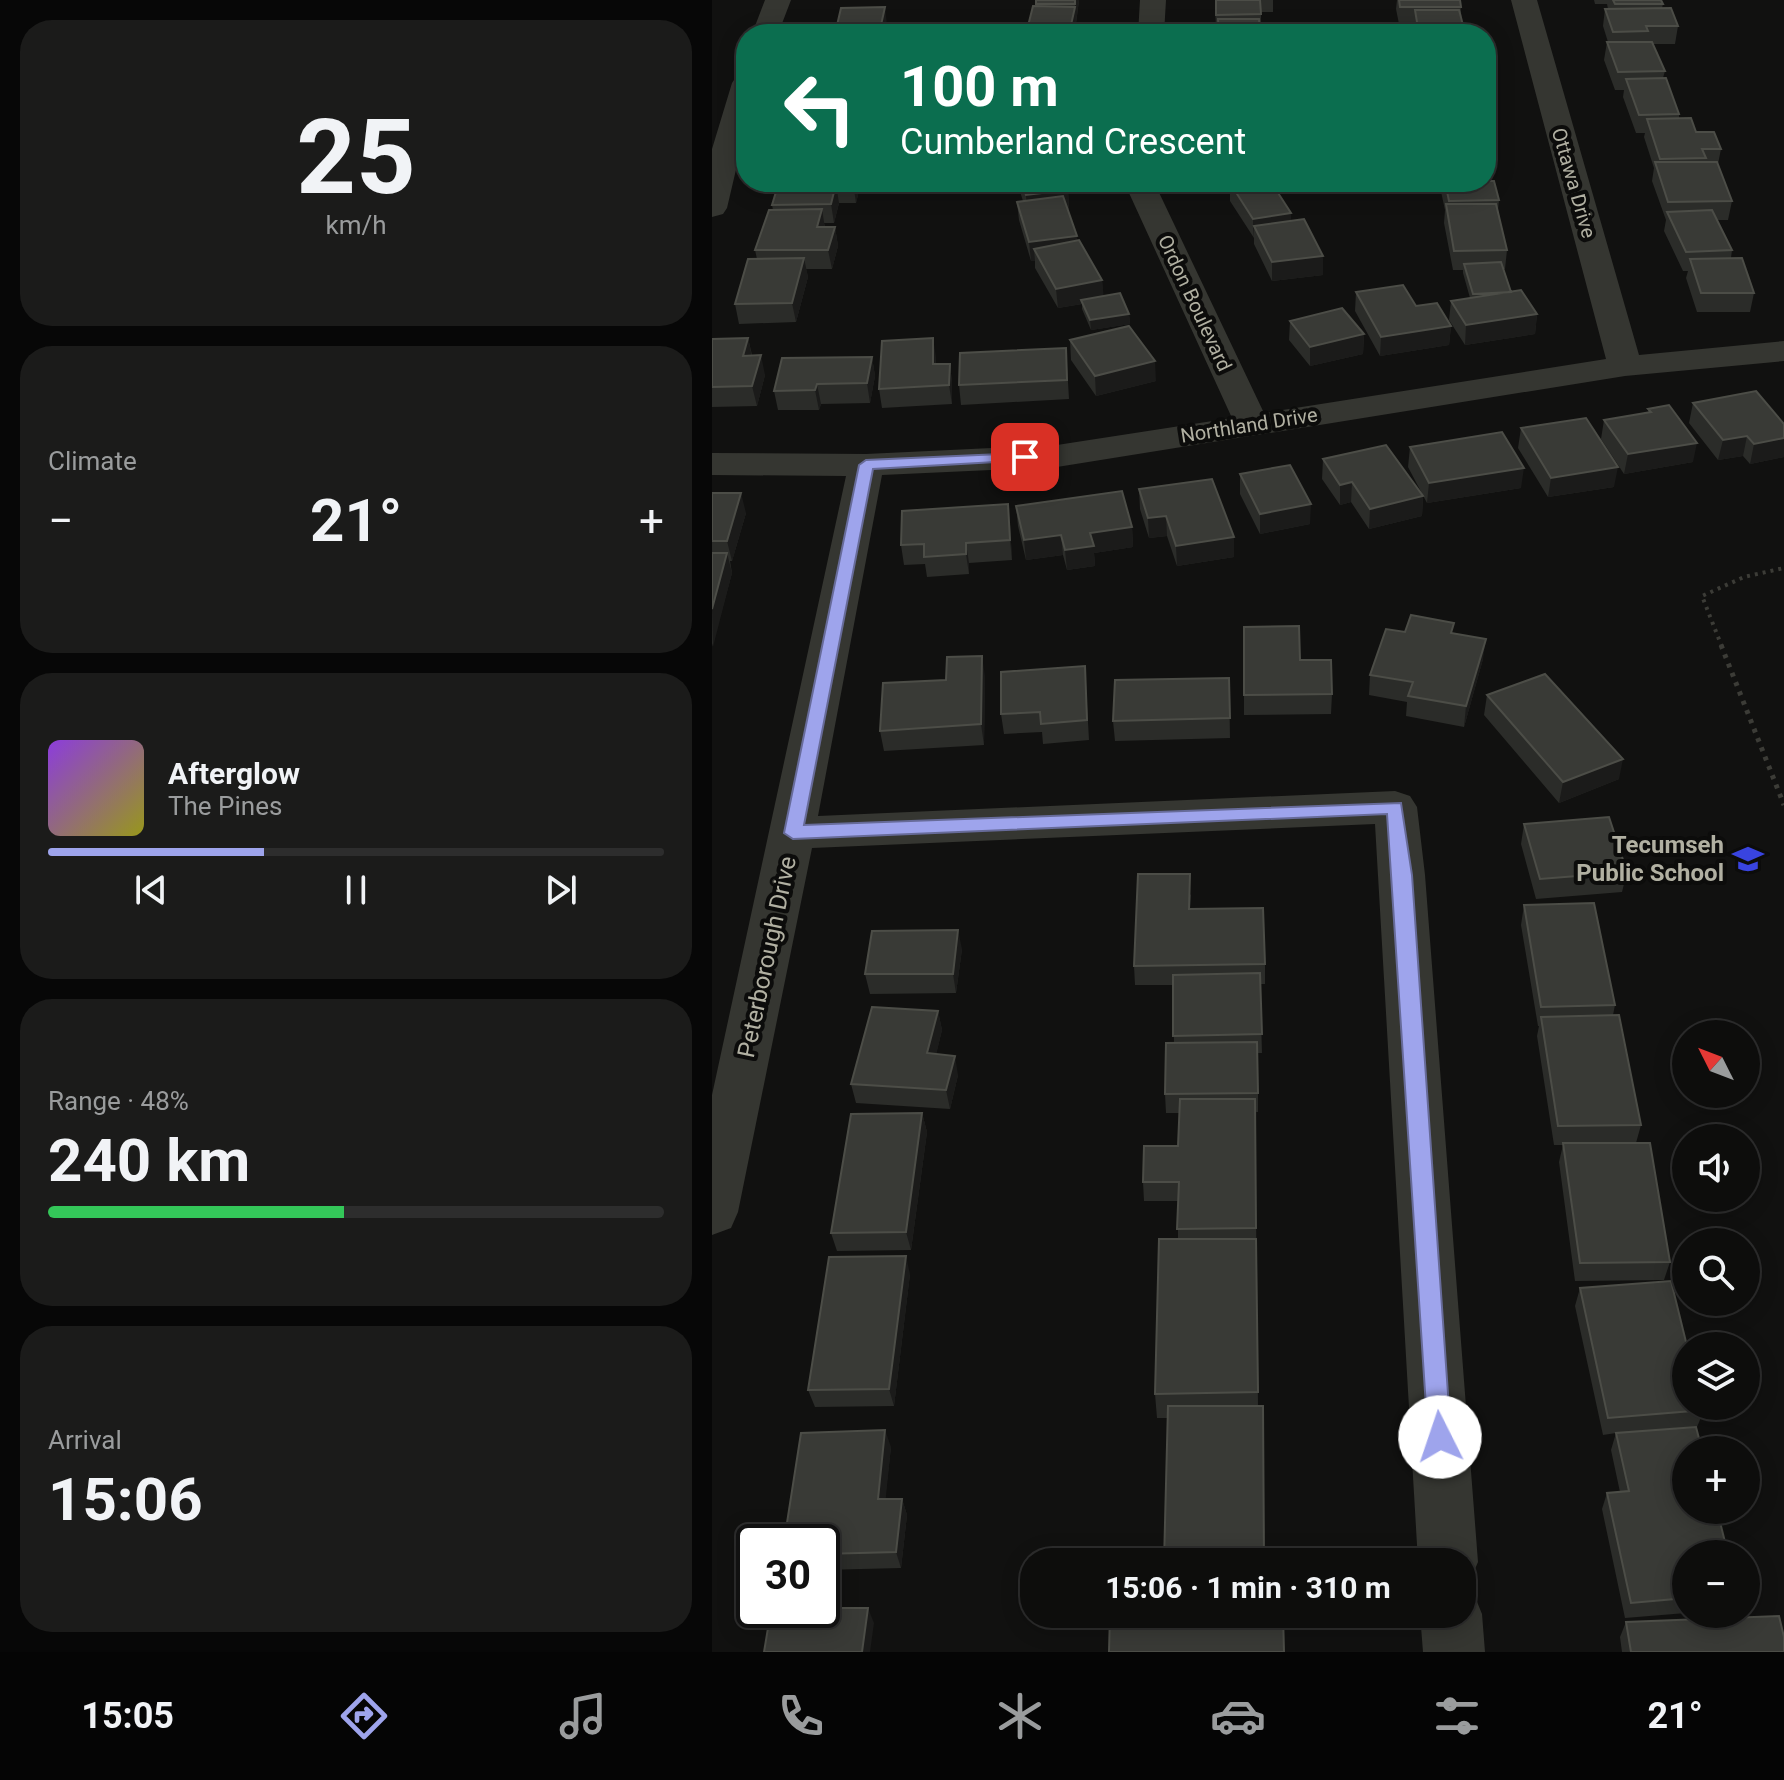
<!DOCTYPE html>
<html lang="en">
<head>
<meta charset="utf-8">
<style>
	:root { --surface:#0d0d0c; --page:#1b1b1a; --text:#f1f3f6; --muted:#9a9c9d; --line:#2d2d2d; --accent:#9ea4ec }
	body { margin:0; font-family:Roboto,sans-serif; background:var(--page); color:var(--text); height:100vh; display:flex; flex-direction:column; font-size:30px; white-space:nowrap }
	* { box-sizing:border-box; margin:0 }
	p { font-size:26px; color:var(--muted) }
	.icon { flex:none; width:44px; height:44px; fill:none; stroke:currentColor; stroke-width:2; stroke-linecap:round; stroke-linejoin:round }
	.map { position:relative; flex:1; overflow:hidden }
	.sheet { display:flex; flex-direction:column; gap:20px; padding:20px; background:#070707; width:712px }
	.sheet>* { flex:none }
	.banner { position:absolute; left:24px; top:24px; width:760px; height:168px; border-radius:32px; box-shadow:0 4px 20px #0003,0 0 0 2px var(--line); background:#0b6e4f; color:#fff; overflow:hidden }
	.needle { width:52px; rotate:312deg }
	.tools { position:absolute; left:960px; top:1020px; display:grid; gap:16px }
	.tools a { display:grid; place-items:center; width:88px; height:88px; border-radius:50%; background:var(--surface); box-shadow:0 4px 20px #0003,0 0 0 2px var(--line); font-size:40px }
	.speed { position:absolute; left:24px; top:1524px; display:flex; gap:16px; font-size:40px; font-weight:700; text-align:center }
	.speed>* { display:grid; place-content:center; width:104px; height:104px; border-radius:50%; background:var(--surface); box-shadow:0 4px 20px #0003,0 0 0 2px var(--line); line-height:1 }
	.speed .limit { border:4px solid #111; border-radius:12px; background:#fff; color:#111 }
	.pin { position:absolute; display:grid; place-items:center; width:68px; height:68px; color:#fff; margin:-34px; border-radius:16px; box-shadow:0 4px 12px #0006 }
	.me { position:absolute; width:88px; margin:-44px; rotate:356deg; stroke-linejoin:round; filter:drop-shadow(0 0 6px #0008) }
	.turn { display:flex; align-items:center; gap:28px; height:168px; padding:0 32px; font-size:36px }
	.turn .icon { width:104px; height:104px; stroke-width:2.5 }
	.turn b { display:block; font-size:56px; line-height:68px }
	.big { font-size:60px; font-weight:700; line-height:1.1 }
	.sheet .tile { flex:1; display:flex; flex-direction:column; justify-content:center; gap:12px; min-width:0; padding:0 28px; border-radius:32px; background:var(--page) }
	.sheet .dial { align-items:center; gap:0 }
	.dial b { font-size:104px; line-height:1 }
	.song { display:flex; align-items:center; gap:24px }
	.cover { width:96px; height:96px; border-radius:12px; background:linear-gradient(135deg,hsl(270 70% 55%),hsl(60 70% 35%)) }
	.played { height:8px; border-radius:4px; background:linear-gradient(90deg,var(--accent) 35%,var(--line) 35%) }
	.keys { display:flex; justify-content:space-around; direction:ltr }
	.heat { display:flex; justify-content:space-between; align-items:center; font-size:44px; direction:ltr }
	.charge { height:12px; border-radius:6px; background:linear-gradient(90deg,#34c759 48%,var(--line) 0) }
	.trip { position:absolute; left:308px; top:1548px; width:456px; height:80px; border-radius:32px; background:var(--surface); box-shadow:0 4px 20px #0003,0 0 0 2px var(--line); font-weight:700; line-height:80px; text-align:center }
	.tab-bar { display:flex; height:128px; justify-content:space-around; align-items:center; background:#050505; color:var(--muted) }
	.tab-bar .icon { width:56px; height:56px }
	.tab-bar .current { color:var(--accent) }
	.tab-bar b { font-size:36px; color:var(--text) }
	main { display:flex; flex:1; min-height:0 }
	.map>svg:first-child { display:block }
</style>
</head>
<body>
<main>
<section class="sheet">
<div class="tile dial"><b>25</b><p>km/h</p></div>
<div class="tile"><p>Climate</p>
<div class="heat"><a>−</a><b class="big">21°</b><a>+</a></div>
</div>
<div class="tile">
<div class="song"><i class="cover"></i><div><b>Afterglow</b><p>The Pines</p></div></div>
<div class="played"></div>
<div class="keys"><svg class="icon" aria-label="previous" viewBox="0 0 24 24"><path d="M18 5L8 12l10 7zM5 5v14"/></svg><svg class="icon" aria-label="pause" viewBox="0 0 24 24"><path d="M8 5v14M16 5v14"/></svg><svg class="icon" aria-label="next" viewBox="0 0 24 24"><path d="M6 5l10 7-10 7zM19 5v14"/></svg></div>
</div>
<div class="tile"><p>Range · 48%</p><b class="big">240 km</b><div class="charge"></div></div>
<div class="tile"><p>Arrival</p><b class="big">15:06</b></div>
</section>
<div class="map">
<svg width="1072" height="1652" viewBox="0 0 1072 1652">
	<rect width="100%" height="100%" fill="#111110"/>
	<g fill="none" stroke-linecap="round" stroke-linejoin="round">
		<!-- path-far1 -->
		<path stroke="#3c3c37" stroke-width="4" stroke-dasharray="3 5" stroke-linecap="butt" d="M1010 647 990 596 1032 577 1072 568"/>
		<!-- path -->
		<path stroke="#3c3c37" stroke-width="5" stroke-dasharray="4 6" stroke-linecap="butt" d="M1009 645 1072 805"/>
		<!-- street -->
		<path fill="#353631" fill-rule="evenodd" d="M53 0H79L66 34H40Z
			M428 0H454L452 34H426Z
			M799 0H825L927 355 1072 341V361L913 376 345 467 170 475 106 816 683 791 698 796 705 807 713 875 766 1562 757 1583 750 1586V1562H706L663 824 100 848 26 1212 19 1228 0 1235V1095L134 476 0 475V453L154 454 345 445 520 418 412 182H442L552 413 894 359Z
			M34 75V127L15 208 11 214 0 217V149L20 83 24 77Z
			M750 1588 761 1592 770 1614 773 1652H711L708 1614H750Z"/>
	</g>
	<!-- wall -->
	<path fill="#2b2c29" d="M324 0H367L364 24 324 6Z
		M503 0H561V12H549V32H504Z
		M685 0H748L751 34H683V28H702V24H687L684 9Z
		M882 0H949L951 4 950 8 966 26 963 44H941L953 71 951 78 967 114V118L1009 149 1006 164 1020 201 1016 220H1005L1020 250 1019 258 1042 293 1038 312H985L974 278 976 271H971L952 231 954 220 940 181 942 168 932 137 933 133H924L911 97 912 90H903L892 60 895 42H896L891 26 893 9H896L895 4H883Z
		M774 142 777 157 774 176 776 181 787 200 786 210 795 250 793 269H791L799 292 825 314 823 334 753 345 737 320 739 301 758 298 751 273V270H741L732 223 733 210 728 187 729 182H774Z
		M67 182 149 183 144 203H127L122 223H112L113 227H123L126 246 120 269H94L96 277 84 322 27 324 23 304 45 259 43 250 61 210 60 205Z
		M305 182H353L356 190 357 209H356L365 240 390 280 391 296 417 314 418 324 379 330 370 309V304L346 308 323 268V261H319L307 220 305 202 311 201Z
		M516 182H561V186L579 213V221L611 275 560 281 542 244V238L518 201V189Z
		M644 292 704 306 739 326 737 345 668 356 643 311Z
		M578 321 652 334 651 354 598 366 577 340Z
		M36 338 40 355 53 375 45 406 0 407V339Z
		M358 340 444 381 384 396 359 360Z
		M354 348 357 399 249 405 247 385Z
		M160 357 163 376 158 403 109 404 107 410H66L62 391Z
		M224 357V364H238L240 383V404L170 408 167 389Z
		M981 403 1072 424V457L1038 464 1031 456 1006 460 977 423Z
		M936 409 981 462 912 474 889 439 892 420 936 413Z
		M809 428 902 487 836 497 806 448Z
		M698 447 809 488 715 503 696 467Z
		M611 459 711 496 710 516 657 529 639 502 628 505 610 479Z
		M528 474 598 524 548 534 528 494Z
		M427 489 522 537V557L465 566 455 536 437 538 428 509Z
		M0 493 34 513 20 561H18L20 573 0 647Z
		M304 506 420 527 421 547 382 553 383 566 355 570 351 555 314 560 306 526Z
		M298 524 300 560 257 563V574L215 577 213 564 192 565 189 545Z
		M532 627 588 660 620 694 619 714 532 715Z
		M693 632 741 633 771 659 752 727 694 716 695 702 657 695 658 675Z
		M273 676 272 745 172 751 168 731 234 680Z
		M517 678 518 738 403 741 401 721Z
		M374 687 377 740 331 744 330 732 292 734 289 714Z
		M775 695 907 779 847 803 772 715Z
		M812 824 915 872 910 892 824 899 809 844Z
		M479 894 478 909 553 964V984H548L550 1053H546V1112H543L546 1406 456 1418H445L443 1394 466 1239V1201H432L431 1182 466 1146 467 1113H454L453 1094 462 1043 461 985H423L422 966Z
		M812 905 903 1005 901 1015 929 1125 924 1143 958 1262 952 1280 863 1281 847 1162 851 1145H842L825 1036 827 1026H826L809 925Z
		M250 949 244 993 158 994 153 974Z
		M226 1011 230 1030 224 1054 246 1075 238 1109 144 1103 139 1084Z
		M210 1113 215 1132 199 1250 125 1251 119 1233Z
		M198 1274 182 1406 103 1407 96 1390Z
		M868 1288 992 1410 985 1427 964 1429 974 1554V1613L913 1618 890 1509 895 1493 908 1492 899 1450 904 1433 891 1435 863 1306Z
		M179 1447 173 1499H190L195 1515 189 1568 110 1570V1542Z
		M914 1622 1072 1652H910L908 1637Z"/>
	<!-- shaded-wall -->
	<path fill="#1b1b1a" d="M363 0H367L364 22 363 4Z
		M173 7 175 25 173 34H167Z
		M363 7 364 24 362 34H357Z
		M141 182H149V183L144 203Z
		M124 184 127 203 122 223 119 204Z
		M356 190 357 209 315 214 314 195Z
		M110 209 113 228 105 227Z
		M579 213V231L542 226 541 238V219Z
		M123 227 126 246 120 269 116 250Z
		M365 236 366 255 322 249 323 261H319L317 242Z
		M611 256V275L560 281V262Z
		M92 258 96 277 84 322 80 303Z
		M390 280 392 299 369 300 370 304 346 308 344 289Z
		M417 314 418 324 379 330 378 320Z
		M825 314 823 334 753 345 754 325Z
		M739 326 737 345 668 356 669 337Z
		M652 334 651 354 598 366V347Z
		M36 338 40 357 31 356Z
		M221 338 224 357 223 384 221 364Z
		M49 355 53 375 45 406 40 386Z
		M160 357 163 376 158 403 155 383Z
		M443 361 444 381 384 396 383 376Z
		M238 364 240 383V404L237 385Z
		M105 384 109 404 107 410 103 390Z
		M1035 436 1031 456 1006 460 1011 440Z
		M1072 438V457L1038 464 1042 444Z
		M985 443 981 462 912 474 916 454Z
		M906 467 902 487 836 497 839 478Z
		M812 468 809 488 715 503 717 483Z
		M640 482 639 502 628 505V485Z
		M29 493 34 513 20 561 15 541Z
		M711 496 710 516 657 529 658 509Z
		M296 504 298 524 300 560 298 540Z
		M599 504 598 524 548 534V514Z
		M454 516 455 536 437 538 436 518Z
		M420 527 421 547 382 553 383 566 355 570 353 550 378 533Z
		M349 535 351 555 314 560 312 540Z
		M522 537V557L465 566 464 546Z
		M254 543 257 563V574L254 554Z
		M15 553 20 573 1 647 0 609Z
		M774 639 771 659 752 727 754 706Z
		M270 656 273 676 272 745 269 724Z
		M911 759 907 779 847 803 851 782Z
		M246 930 250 949 244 993 241 974Z
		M226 1011 230 1030 220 1072 215 1053Z
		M243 1056 246 1075 238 1109 234 1090Z
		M210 1113 215 1132 199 1250 194 1232Z
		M194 1256 198 1274 182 1406 177 1389Z
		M173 1430 179 1447 172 1515 166 1499Z
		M190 1499 195 1515 189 1568 184 1552Z
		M156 1608 162 1623 158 1652H150Z"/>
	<!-- building -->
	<path fill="#393a36" stroke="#4c4d47" stroke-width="2" d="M324 0H363V4H324Z
		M504 0H548L549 14 504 15Z
		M687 0H748L749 7H688Z
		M901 0H949L951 4H903Z
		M321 6 363 7 357 34H314Z
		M173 7 167 34H123L129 8Z
		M959 8 966 26H934L936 31 901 32 893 9Z
		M703 10H747L752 29H745L746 34H684L683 28H706Z
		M506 19H547L548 34H507Z
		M895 42H940L953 71 906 72Z
		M954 78 967 114 927 115 914 79Z
		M979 118 984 132H1002L1009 149H990L994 158 948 159 935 119Z
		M774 142 777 157H774Z
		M943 162H1005L1020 201 956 202Z
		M774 175 776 181H782L787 200 737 201 733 182H774Z
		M67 182H141L140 184H124L119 204 60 205Z
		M309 182H353L356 190 314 195Z
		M522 182H559L579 213 541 219 518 183Z
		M351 196 365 236 317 242 305 202Z
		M734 204H784L795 250 742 251Z
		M110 209 105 227H123L116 250H43L57 210Z
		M1000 210 1020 250 974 252 955 212Z
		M592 219 611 256 560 262 542 226Z
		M367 240 390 280 344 289 322 249Z
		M92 258 80 303 23 304 36 259Z
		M1030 258 1042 293H989L978 259Z
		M789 262 799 292 761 294 752 264Z
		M691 285 704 306 725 303 739 326 669 337 644 292Z
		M809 290 825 314 754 325 739 301Z
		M408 293 417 314 378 320 369 300Z
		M630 308 652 334 598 347 578 321Z
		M417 326 443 361 383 376 358 340Z
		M36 338 31 356 49 355 40 386 0 387V339Z
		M221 338V364H238L237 385 167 389 170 341Z
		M354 348 355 380 247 385 248 353Z
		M160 357 155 383 105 384 103 390 62 391 70 358Z
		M1044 391 1072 424V438L1042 444 1035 436 1011 440 981 403Z
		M957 405 985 443 916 454 892 420 939 412 936 409Z
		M874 418 906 467 839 478 809 428Z
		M790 432 812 468 717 483 698 447Z
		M674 445 711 496 658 509 640 482 628 485 611 459Z
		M578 465 599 504 548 514 528 474Z
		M500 479 522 537 464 546 454 516 436 518 427 489Z
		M410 491 420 527 378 533 382 546 353 550 349 535 312 540 304 506Z
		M0 493H29L15 541H0Z
		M296 504 298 540 254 543V554L212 557V544L189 545 190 511Z
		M0 553H15L0 609Z
		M699 615 742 623 739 633 774 639 754 706 696 696 701 682 658 675 674 629 693 632Z
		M587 626 588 660H619L620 694 532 695V627Z
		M270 656 269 724 168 731 171 683 234 680 235 657Z
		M373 666 375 720 329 724 328 712 289 714V672Z
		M833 674 911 759 851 782 775 695Z
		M517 678 518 718 401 721 403 680Z
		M897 817 915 872 828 879 812 824Z
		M426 874H478L477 909 551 908 553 964 422 966Z
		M882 903 903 1005 829 1007 812 905Z
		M246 930 241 974H153L160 931Z
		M548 973 550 1034 461 1036V975Z
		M160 1007 226 1011 215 1053 243 1056 234 1090 139 1084Z
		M907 1015 929 1125 846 1126 829 1017Z
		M545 1042 546 1093 453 1094 454 1043Z
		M468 1099H543L544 1228 465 1229 467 1182H431L432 1146H466Z
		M210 1113 194 1232 119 1233 139 1114Z
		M851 1143H938L958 1262 868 1263Z
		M447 1239H544L546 1392 443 1394Z
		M194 1256 177 1389 96 1390 117 1257Z
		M959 1281 975 1346H974V1406H991L992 1410 896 1418 868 1288Z
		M456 1406H551L552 1562H452Z
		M984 1427 990 1450H974V1510H1005L1016 1554H974V1598L919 1603 895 1493 917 1491 904 1433Z
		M173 1430 166 1499H190L184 1552 110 1554V1542H72L89 1433Z
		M110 1608H156L150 1652H52L59 1610H110Z
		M398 1614H571L572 1652H397Z
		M1067 1616 1072 1637V1652H919L914 1622Z"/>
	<!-- route -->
	<path fill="#9ea4ec" stroke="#676b99" stroke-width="2" d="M313 453 319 454V460L161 469 92 825 689 803 700 875 739 1437 736 1445 728 1448 719 1445 716 1437 675 814 81 839 72 833 147 465 154 460Z"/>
	<!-- icons -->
	<defs>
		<symbol id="school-bare" viewBox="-9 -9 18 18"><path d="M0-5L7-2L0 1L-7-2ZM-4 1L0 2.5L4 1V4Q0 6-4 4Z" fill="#3944e0" stroke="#0c0c0b" stroke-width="2.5" paint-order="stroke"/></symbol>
	</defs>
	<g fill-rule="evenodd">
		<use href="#school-bare" x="1014" y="837" width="44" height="44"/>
	</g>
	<g text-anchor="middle" stroke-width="8" stroke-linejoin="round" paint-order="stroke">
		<!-- far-street labels -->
		<g font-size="20" fill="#b1b0a2" stroke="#0c0c0b">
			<text transform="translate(862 183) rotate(74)" y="7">Ottawa Drive</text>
			<text transform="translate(483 303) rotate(65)" y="7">Ordon Boulevard</text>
			<text transform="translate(537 425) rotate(-9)" y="7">Northland Drive</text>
		</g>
		<!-- poi labels -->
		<g font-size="24" font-weight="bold" fill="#b1b0a2" stroke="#0c0c0b" text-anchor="end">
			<text x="1012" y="853">Tecumseh<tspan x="1012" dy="28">Public School</tspan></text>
		</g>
		<!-- street labels -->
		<g font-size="24" fill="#b1b0a2" stroke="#0c0c0b">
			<text transform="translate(55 957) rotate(-78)" y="8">Peterborough Drive</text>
		</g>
	</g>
</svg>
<div class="tools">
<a><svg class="needle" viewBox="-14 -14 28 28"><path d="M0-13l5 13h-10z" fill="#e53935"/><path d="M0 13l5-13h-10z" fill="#9a9c9d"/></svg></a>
<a><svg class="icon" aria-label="sound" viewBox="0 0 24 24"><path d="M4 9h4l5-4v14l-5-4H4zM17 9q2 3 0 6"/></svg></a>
<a><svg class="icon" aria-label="search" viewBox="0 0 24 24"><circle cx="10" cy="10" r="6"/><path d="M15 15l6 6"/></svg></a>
<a><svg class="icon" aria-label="layers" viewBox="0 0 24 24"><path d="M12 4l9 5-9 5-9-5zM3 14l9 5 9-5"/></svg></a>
<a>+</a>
<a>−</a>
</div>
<div class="speed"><div class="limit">30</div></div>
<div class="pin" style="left:313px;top:457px;background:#d93025"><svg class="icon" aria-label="arrive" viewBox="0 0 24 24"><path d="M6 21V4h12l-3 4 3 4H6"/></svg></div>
<svg class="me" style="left:728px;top:1437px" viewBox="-20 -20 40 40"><circle r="19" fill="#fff"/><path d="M0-13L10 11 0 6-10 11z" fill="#9ea4ec"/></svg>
<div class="trip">15:06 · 1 min · 310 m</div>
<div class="banner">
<div class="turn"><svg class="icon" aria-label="left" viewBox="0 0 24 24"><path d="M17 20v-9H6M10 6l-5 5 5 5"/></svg><div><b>100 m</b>Cumberland Crescent</div></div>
</div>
</div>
</main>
<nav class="tab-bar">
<b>15:05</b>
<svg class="icon current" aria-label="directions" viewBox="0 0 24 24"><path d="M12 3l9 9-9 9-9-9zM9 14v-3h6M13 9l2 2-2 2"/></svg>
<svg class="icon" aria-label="music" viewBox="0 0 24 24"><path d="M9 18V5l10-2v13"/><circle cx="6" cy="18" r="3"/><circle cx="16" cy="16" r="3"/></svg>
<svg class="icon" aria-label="phone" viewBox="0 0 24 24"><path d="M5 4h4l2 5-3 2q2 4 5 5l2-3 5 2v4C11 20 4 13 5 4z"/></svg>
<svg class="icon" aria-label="climate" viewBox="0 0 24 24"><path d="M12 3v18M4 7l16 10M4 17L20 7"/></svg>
<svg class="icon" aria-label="car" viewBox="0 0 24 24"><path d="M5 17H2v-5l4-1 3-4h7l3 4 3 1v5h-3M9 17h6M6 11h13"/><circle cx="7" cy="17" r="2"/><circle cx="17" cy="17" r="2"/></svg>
<svg class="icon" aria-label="filters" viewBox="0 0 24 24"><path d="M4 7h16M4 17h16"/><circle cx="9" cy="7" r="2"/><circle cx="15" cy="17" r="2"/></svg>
<b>21°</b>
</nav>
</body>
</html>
